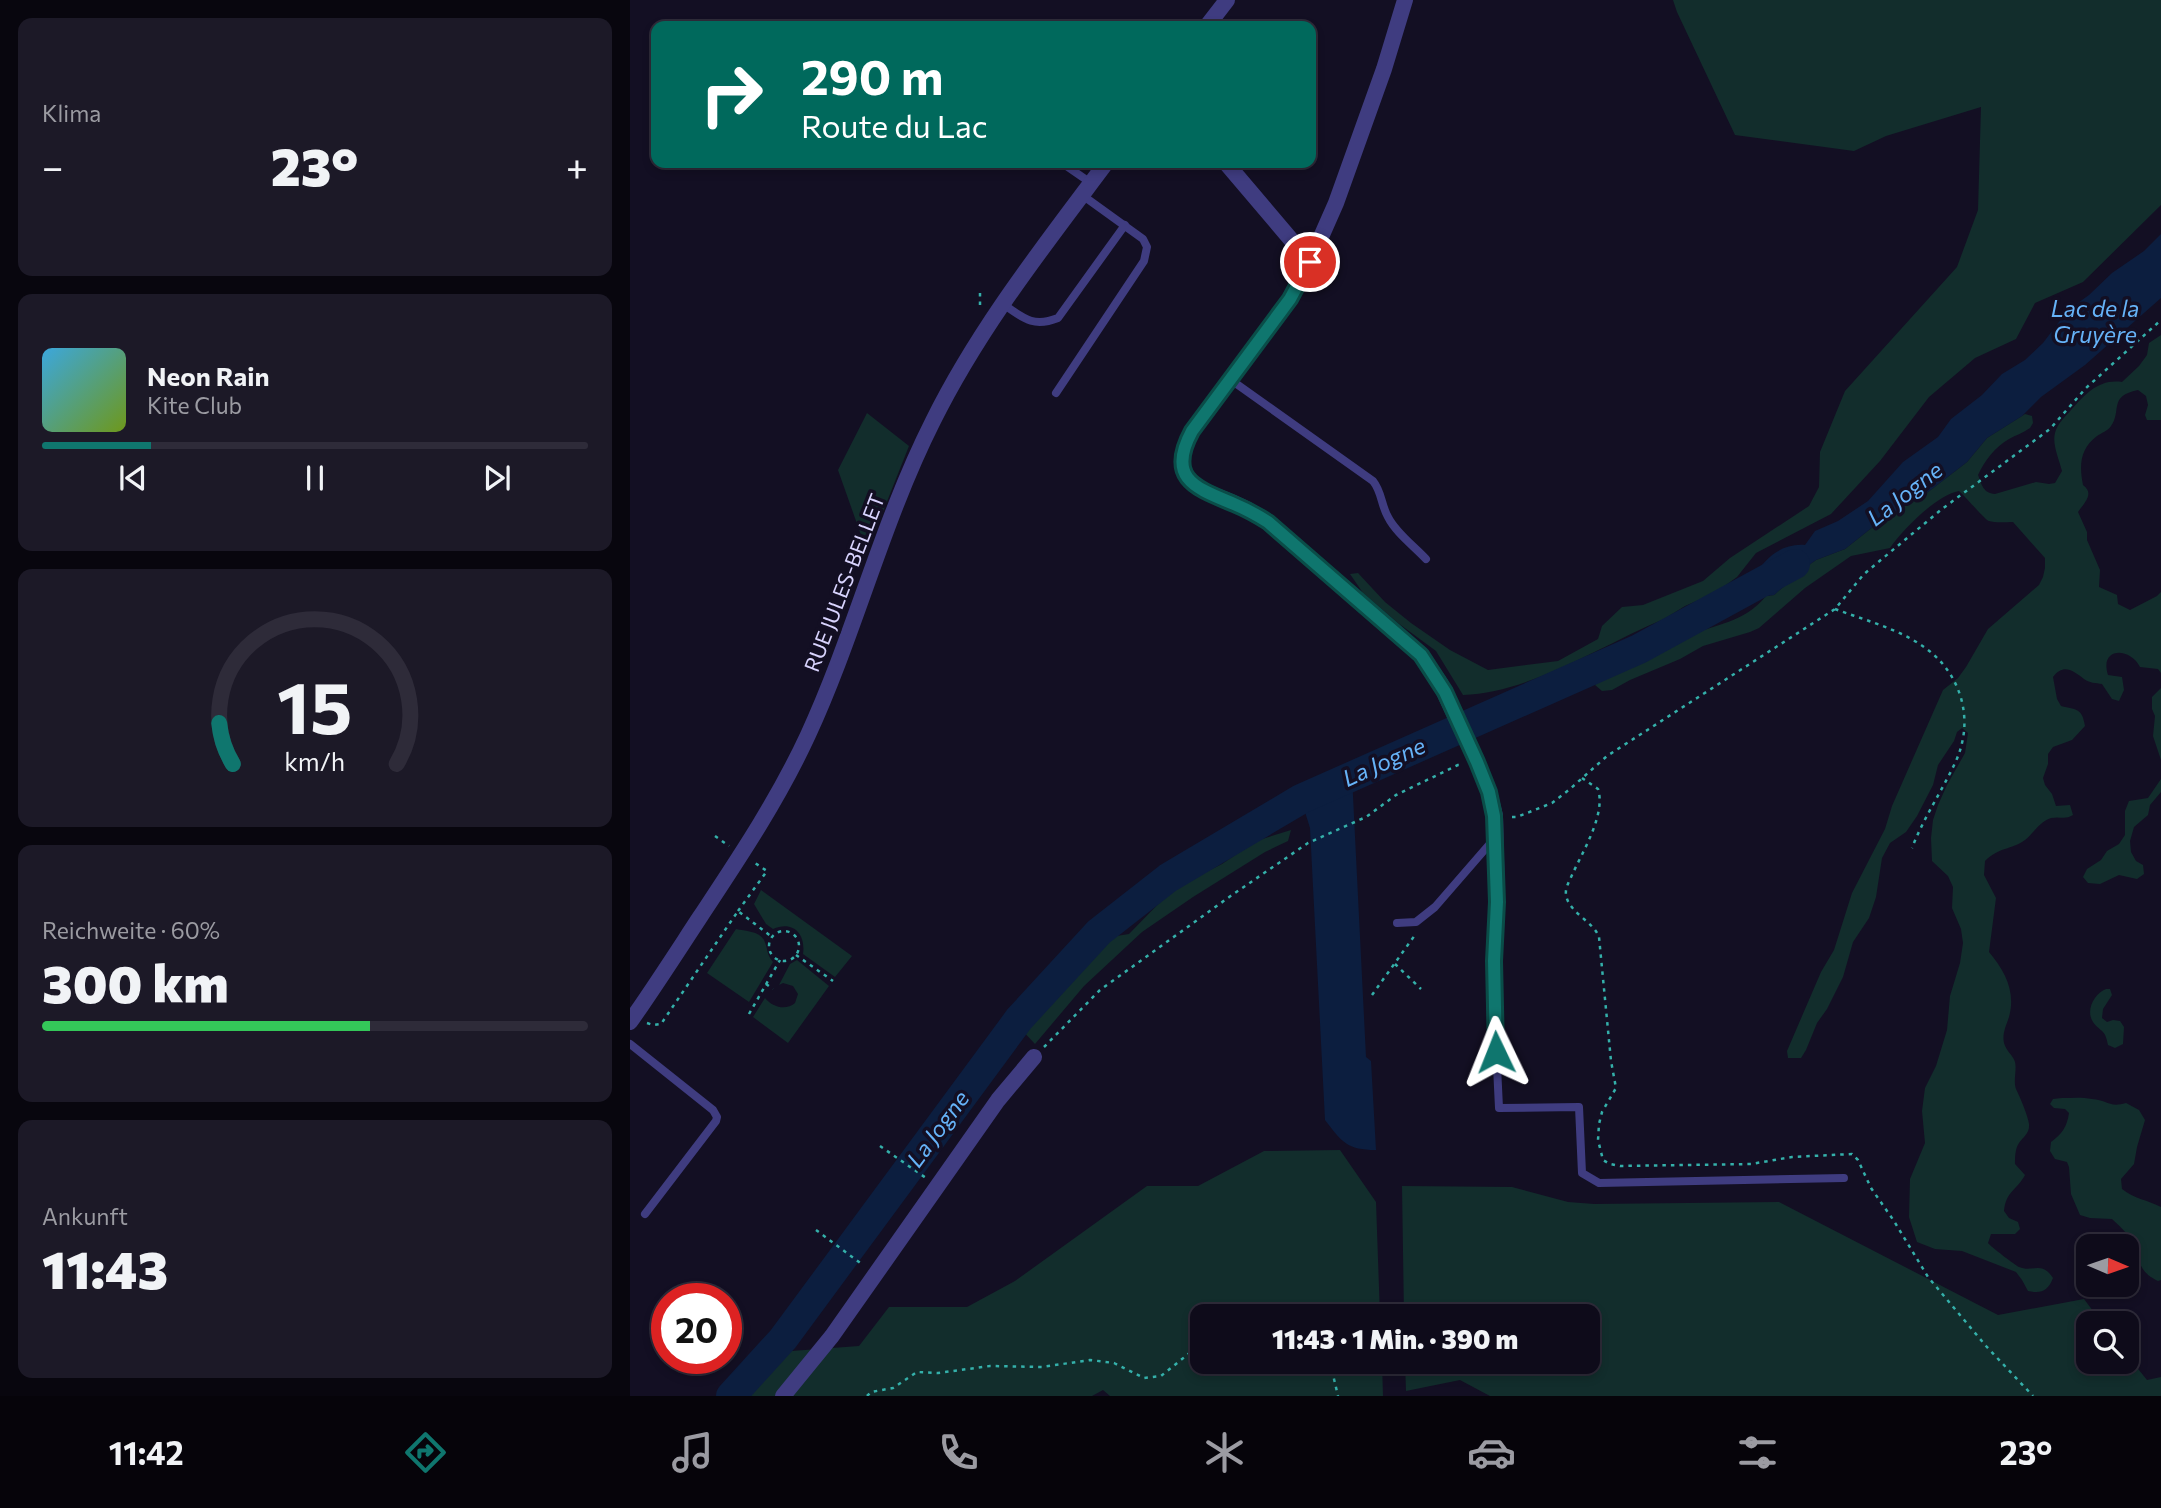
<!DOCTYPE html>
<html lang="de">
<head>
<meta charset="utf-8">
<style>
	:root { --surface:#0e0b1a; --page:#1c1927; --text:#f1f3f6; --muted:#9b9ba2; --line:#2e2b39; --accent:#0f766e }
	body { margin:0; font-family:Commissioner,sans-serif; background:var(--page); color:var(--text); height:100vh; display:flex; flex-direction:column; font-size:26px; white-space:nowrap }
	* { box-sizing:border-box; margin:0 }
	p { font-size:23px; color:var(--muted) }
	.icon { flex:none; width:38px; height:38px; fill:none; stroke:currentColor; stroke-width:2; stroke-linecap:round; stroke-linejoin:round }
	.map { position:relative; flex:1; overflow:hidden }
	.side { display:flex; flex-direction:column; gap:18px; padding:18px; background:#08060e; width:630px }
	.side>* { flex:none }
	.banner { position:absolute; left:21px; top:21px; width:665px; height:147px; border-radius:14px; box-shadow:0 4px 10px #0003,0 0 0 2px var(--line); background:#00695c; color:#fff; overflow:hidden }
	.needle { width:46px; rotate:92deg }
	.buttons { position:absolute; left:1446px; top:1234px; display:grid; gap:14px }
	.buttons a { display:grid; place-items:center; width:63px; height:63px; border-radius:14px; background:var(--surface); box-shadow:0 4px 10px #0003,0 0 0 2px var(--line); font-size:35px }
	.speed { position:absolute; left:21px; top:1283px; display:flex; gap:14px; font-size:35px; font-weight:700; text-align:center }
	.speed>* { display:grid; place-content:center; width:91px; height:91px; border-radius:50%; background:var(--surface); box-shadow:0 4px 10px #0003,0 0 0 2px var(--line); line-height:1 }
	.speed .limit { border:10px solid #d22; background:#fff; color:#111 }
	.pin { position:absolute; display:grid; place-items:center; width:60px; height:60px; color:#fff; margin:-30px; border:4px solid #fff; border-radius:50%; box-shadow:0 2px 7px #0007 }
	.me { position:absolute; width:77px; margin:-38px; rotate:358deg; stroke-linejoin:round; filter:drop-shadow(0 0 5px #0008) }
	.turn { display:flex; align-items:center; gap:24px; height:147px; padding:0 35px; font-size:32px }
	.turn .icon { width:91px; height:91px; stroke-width:2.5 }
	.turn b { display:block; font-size:49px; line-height:60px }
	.big { font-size:52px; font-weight:800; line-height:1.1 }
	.side .card { flex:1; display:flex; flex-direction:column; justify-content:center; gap:10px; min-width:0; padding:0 24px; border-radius:14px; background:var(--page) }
	.side .dial { align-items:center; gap:0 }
	.dial svg { height:182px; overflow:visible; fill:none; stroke:var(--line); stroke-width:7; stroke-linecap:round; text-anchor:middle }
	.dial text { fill:var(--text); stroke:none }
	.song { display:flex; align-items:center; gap:21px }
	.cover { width:84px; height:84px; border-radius:10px; background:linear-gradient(135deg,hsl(200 70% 55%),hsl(80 70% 35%)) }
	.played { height:7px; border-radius:4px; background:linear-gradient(90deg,var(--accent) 20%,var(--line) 20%) }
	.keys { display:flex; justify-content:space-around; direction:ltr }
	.heat { display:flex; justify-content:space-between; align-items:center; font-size:38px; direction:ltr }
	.charge { height:10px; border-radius:5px; background:linear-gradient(90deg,#34c759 60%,var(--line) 0) }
	.trip { position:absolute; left:560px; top:1304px; width:410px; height:70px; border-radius:14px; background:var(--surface); box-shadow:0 4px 10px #0003,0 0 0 2px var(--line); font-weight:800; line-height:70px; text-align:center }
	.dock { display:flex; height:112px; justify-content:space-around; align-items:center; background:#06040a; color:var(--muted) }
	.dock .icon { width:49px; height:49px }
	.dock .active { color:var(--accent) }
	.dock b { font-size:32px; color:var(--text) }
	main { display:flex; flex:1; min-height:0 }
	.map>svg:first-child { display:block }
</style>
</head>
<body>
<main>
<section class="side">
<div class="card"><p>Klima</p>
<div class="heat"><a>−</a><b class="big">23°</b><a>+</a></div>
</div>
<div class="card">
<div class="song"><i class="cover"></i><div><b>Neon Rain</b><p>Kite Club</p></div></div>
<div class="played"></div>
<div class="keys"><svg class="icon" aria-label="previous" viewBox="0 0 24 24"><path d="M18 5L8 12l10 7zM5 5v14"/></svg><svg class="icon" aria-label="pause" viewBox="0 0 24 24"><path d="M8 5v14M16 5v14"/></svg><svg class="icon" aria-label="next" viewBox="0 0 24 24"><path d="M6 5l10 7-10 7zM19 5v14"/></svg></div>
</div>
<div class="card dial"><svg viewBox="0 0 100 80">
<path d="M14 69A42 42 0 1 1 86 69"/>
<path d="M14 69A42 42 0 0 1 8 51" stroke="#0f766e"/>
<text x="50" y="56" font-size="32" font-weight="700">15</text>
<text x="50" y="72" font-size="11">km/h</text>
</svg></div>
<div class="card"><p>Reichweite · 60%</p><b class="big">300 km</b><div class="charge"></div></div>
<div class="card"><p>Ankunft</p><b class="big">11:43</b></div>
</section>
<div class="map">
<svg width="1531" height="1396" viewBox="0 0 1531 1396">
	<rect width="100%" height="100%" fill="#130f23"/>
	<!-- green -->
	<path fill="#122d2c" d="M1043 0H1531V205L1453 282 1405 303 1386 339 1345 358 1299 397 1250 461 1201 514 1126 553 1107 577 1085 593 1055 606 1034 619C971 645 901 693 833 695L806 651 768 623 733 593 720 574 728 573 755 602 781 623 820 650 858 670 928 661 968 639 972 626 992 607 1013 605 1073 581 1100 558 1179 506 1189 487 1190 452 1215 391 1327 267 1348 210 1351 107 1256 136 1224 151 1105 135 1047 12Z
		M1531 335V420H1517L1515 415 1518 405 1516 396 1508 390C1478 396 1492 411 1481 426 1478 431 1471 433 1467 436 1450 449 1449 465 1453 485 1465 494 1454 503 1448 512L1457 532V540L1470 570 1469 587 1487 595 1488 604 1500 610 1527 596 1531 592V673L1528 669 1510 667C1500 647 1469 647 1478 675L1492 677 1494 690 1489 701 1482 699 1472 684C1466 683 1459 683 1454 679 1443 671 1434 663 1423 677L1427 699 1431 706C1447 710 1452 708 1455 726L1442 740 1423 747 1418 754V764L1413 778 1415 785 1422 794 1426 806 1440 805 1443 815C1435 820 1430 816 1421 818 1409 822 1404 833 1395 840 1381 850 1369 847 1355 861L1354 875 1366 898 1359 952C1375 971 1386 992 1379 1017 1376 1026 1372 1034 1374 1043 1376 1051 1383 1055 1385 1062 1387 1070 1383 1081 1386 1089 1390 1097 1398 1116 1399 1124 1400 1133 1393 1137 1389 1143 1385 1149 1385 1157 1385 1164L1395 1175C1387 1190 1376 1191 1374 1211L1379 1218 1388 1222 1390 1229 1385 1234H1361L1358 1243C1360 1246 1385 1265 1389 1267 1403 1273 1411 1260 1423 1278 1418 1291 1411 1294 1398 1291L1392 1280 1386 1272 1332 1251 1305 1249 1287 1242 1279 1217 1280 1179 1295 1143 1292 1111 1295 1088 1306 1066 1317 1030 1320 996 1330 963 1333 943 1331 929 1322 908 1323 887 1318 876 1302 861 1301 838 1303 820 1308 805 1317 785 1335 753 1338 733 1332 728 1327 732 1324 741 1308 765 1303 785 1287 816 1276 832 1260 843 1252 858 1246 897 1239 918 1223 942 1213 977 1197 1009 1187 1023 1176 1050 1171 1058H1158L1157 1051 1191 972 1204 950 1222 893 1255 829 1262 806 1313 690 1328 678 1336 667 1358 629 1409 585 1413 577 1415 568V558L1383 522C1376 522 1365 523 1359 521 1356 521 1334 495 1329 491 1307 495 1273 529 1260 548L1221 556 1175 588 1129 628 1120 632 1073 646 1050 659 1000 680 982 690 972 691 965 685C980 670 992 672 1009 664 1025 657 1039 644 1055 637 1087 623 1113 624 1136 596L1144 595 1179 565 1186 560 1215 549 1249 522 1256 520 1278 503 1298 492 1337 462 1357 438 1395 414 1402 416 1403 423 1400 428C1393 433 1386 435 1379 439 1365 447 1355 460 1348 475 1352 485 1353 493 1365 494L1406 482 1419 484 1425 483 1432 471C1429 459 1422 444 1425 433 1427 424 1435 417 1441 410 1456 394 1468 379 1492 382L1509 366 1517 355 1519 343Z
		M237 413 279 446 237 552 208 470Z
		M1531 688V760L1523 736 1525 716 1522 709V697Z
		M1531 779V792L1520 805 1518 815 1504 827 1500 841 1501 852 1506 861 1513 865 1514 874 1507 879 1489 875 1470 884 1458 883 1453 877 1457 869 1471 860 1477 851 1489 844 1495 835V811L1499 801 1518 798Z
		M661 830 658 841 635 852 563 897 512 932 454 986 405 1044 390 1028 402 1007 468 939 499 934 537 895 560 880 592 864 626 841Z
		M131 890 222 956 205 977 173 954C176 934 163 920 143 929L136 924 124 904Z
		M106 929C115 931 129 931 134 940 138 948 136 954 143 962L119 1002 77 973Z
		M167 960 199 986 158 1043 123 1017 135 998C142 1007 156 1011 165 1003L168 994 163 986 153 983 149 985 160 964Z
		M1476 989H1480L1482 995 1473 1009 1472 1018 1477 1022 1483 1020 1490 1021 1494 1027 1493 1044 1485 1048 1478 1045C1475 1028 1471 1033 1463 1022 1455 1010 1465 993 1476 989Z
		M1432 1098C1442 1098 1452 1097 1462 1099 1477 1100 1479 1108 1496 1103L1509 1110 1515 1120 1507 1147 1504 1164 1491 1179 1492 1189C1504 1199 1518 1200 1531 1207V1280L1528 1281C1505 1270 1512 1258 1501 1240 1497 1232 1489 1226 1482 1219L1460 1218 1450 1215 1441 1194 1439 1167 1437 1162 1425 1159 1420 1151 1421 1142C1432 1134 1437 1127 1439 1113L1435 1109 1424 1108 1420 1104 1423 1099Z
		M710 1150 746 1202 750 1316H572V1362H752L753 1396H480L473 1390 462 1396H107L148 1352 229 1346 259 1307H337L385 1281 517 1186H568L634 1151Z
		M772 1186 882 1187 938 1202 964 1204 1149 1202 1368 1315 1454 1299 1472 1323H1458V1362H1496V1354L1517 1380 1531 1377V1396H860L830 1380 776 1391 775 1362H957V1316H774Z"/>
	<!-- water -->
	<path fill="#0c1e3f" d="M1531 234V298L1455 365 1411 397 1392 416 1357 438 1337 462 1298 492 1278 503 1256 520 1249 522 1215 549 1186 560 1179 565 1144 595 1136 596 1125 576C1135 557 1153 543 1175 545L1185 531 1208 521 1238 501 1273 462 1308 437 1321 419 1352 395 1372 374 1395 360 1413 343 1438 310 1459 295 1482 273 1514 251Z
		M722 776 736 1057 741 1061 746 1150C717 1150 712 1142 695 1120L680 828 671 799Z"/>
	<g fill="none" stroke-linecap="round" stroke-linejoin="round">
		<!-- river -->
		<path stroke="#0c1e3f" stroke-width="30" d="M101 1396 153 1339 389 1019 469 932 538 878 671 799 1009 649 1165 564"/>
		<!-- path -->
		<path stroke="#34b0aa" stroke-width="2.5" stroke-dasharray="3.5 5" stroke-linecap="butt" d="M350 293V307
			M1205 609C1256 628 1313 639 1331 698 1337 720 1335 740 1326 761 1312 791 1294 817 1282 848
			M952 778 968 789C976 814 953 851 942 875 939 882 935 888 936 895 939 913 963 921 969 937L981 1061 986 1088 972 1112 969 1124 968 1140 973 1160 980 1164 990 1166 1121 1164 1162 1157 1222 1154 1228 1160 1241 1188 1264 1221 1298 1277 1356 1346 1403 1396
			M882 817H887L922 803 940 789 977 756 1205 609 1234 574 1312 509 1420 429 1456 388 1531 320
			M85 836 99 846
			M108 911 137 871 125 863
			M139 946a15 15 0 1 1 30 0a15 15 0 1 1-30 0Z
			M166 955 203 981
			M765 964 791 989
			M136 984 143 989
			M742 995 785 935
			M119 1014 150 960
			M17 1023 23 1025 31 1024 108 911 142 937
			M414 1047 470 990 602 895 678 843 736 817 766 795 828 765H831
			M250 1146 296 1178
			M186 1230 233 1265
			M700 1362 708 1396
			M237 1396 241 1392 263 1388 287 1372 308 1373 360 1366 412 1367 460 1360 484 1363 514 1378 531 1376 572 1343"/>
		<!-- lane -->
		<path stroke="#3f3c80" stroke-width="8" d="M432 163 461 183
			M373 304C393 318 403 328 428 318L495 225
			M601 380 743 481C752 492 751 505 758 517 766 533 784 546 796 559
			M426 393 514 261 517 247 513 239 452 195
			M767 923 786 922 805 907 864 839
			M865 1024 869 1108 949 1107 952 1173 969 1183 1214 1178
			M0 1044 83 1110 87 1117 86 1121 15 1214"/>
		<!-- street -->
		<path stroke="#3f3c80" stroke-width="16" d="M775 0 754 69 706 203 680 262 660 299 562 431C532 486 576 489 614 508 622 512 630 517 638 522L791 655 810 683 847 762 859 792 865 816 867 902 864 961 865 1024
			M577 26 597 0
			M596 163 680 262
			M0 1022C24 988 47 952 70 917 109 858 148 800 178 735 225 633 252 522 303 421 349 328 414 246 476 163
			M153 1396 202 1336 368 1100 404 1057"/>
	</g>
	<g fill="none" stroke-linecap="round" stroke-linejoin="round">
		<defs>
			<path id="route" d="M680 262 660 299 562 431C536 479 566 488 604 504 616 509 627 515 638 522L791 655 815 692 847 762 859 792 864 816 867 902 864 961 866 1052"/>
		</defs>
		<!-- route casing -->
		<use href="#route" stroke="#0a4d48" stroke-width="18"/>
		<!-- route -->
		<use href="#route" stroke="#0f766e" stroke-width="12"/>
	</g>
	<g text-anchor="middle" stroke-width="7" stroke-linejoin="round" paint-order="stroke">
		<!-- street labels -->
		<g font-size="21" fill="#d8d3fd" stroke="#130f23">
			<text transform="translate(215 583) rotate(-69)" y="7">RUE JULES-BELLET</text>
		</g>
		<!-- water labels -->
		<g font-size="23" font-style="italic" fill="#66b3f8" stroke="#130f23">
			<text x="1465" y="317">Lac de la<tspan x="1465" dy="26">Gruyère</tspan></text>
			<text transform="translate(1275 494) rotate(-38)" y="8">La Jogne</text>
			<text transform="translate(754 762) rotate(-24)" y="8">La Jogne</text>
			<text transform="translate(308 1129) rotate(-54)" y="8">La Jogne</text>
		</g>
	</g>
</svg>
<div class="buttons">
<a><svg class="needle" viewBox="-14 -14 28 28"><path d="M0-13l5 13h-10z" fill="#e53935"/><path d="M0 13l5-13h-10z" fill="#9b9ba2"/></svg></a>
<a><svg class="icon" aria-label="search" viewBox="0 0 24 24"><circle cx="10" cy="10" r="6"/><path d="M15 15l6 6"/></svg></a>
</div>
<div class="speed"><div class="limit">20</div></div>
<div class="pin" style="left:680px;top:262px;background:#d93025"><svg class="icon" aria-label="arrive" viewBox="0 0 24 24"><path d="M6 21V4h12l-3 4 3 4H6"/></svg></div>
<svg class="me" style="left:866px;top:1052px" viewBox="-20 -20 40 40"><path d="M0-17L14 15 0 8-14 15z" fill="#0f766e" stroke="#fff" stroke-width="4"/></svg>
<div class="trip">11:43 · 1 Min. · 390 m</div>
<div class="banner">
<div class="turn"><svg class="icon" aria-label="right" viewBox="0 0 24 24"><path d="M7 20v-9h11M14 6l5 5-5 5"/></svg><div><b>290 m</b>Route du Lac</div></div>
</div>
</div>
</main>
<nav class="dock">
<b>11:42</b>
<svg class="icon active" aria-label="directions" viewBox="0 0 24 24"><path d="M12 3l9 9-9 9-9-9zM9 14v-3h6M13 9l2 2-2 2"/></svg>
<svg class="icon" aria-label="music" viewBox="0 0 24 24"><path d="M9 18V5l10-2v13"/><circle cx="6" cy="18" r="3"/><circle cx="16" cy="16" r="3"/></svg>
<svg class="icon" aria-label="phone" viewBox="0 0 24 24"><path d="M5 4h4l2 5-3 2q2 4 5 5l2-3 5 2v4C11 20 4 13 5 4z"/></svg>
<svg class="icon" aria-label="climate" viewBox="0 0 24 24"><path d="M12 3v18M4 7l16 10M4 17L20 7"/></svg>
<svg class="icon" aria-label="car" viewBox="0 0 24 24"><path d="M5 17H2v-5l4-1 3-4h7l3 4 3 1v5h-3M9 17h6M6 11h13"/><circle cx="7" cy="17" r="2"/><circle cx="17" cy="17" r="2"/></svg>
<svg class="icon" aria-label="filters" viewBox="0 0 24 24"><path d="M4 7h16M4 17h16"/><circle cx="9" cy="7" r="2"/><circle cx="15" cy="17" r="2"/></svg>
<b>23°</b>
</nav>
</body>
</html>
